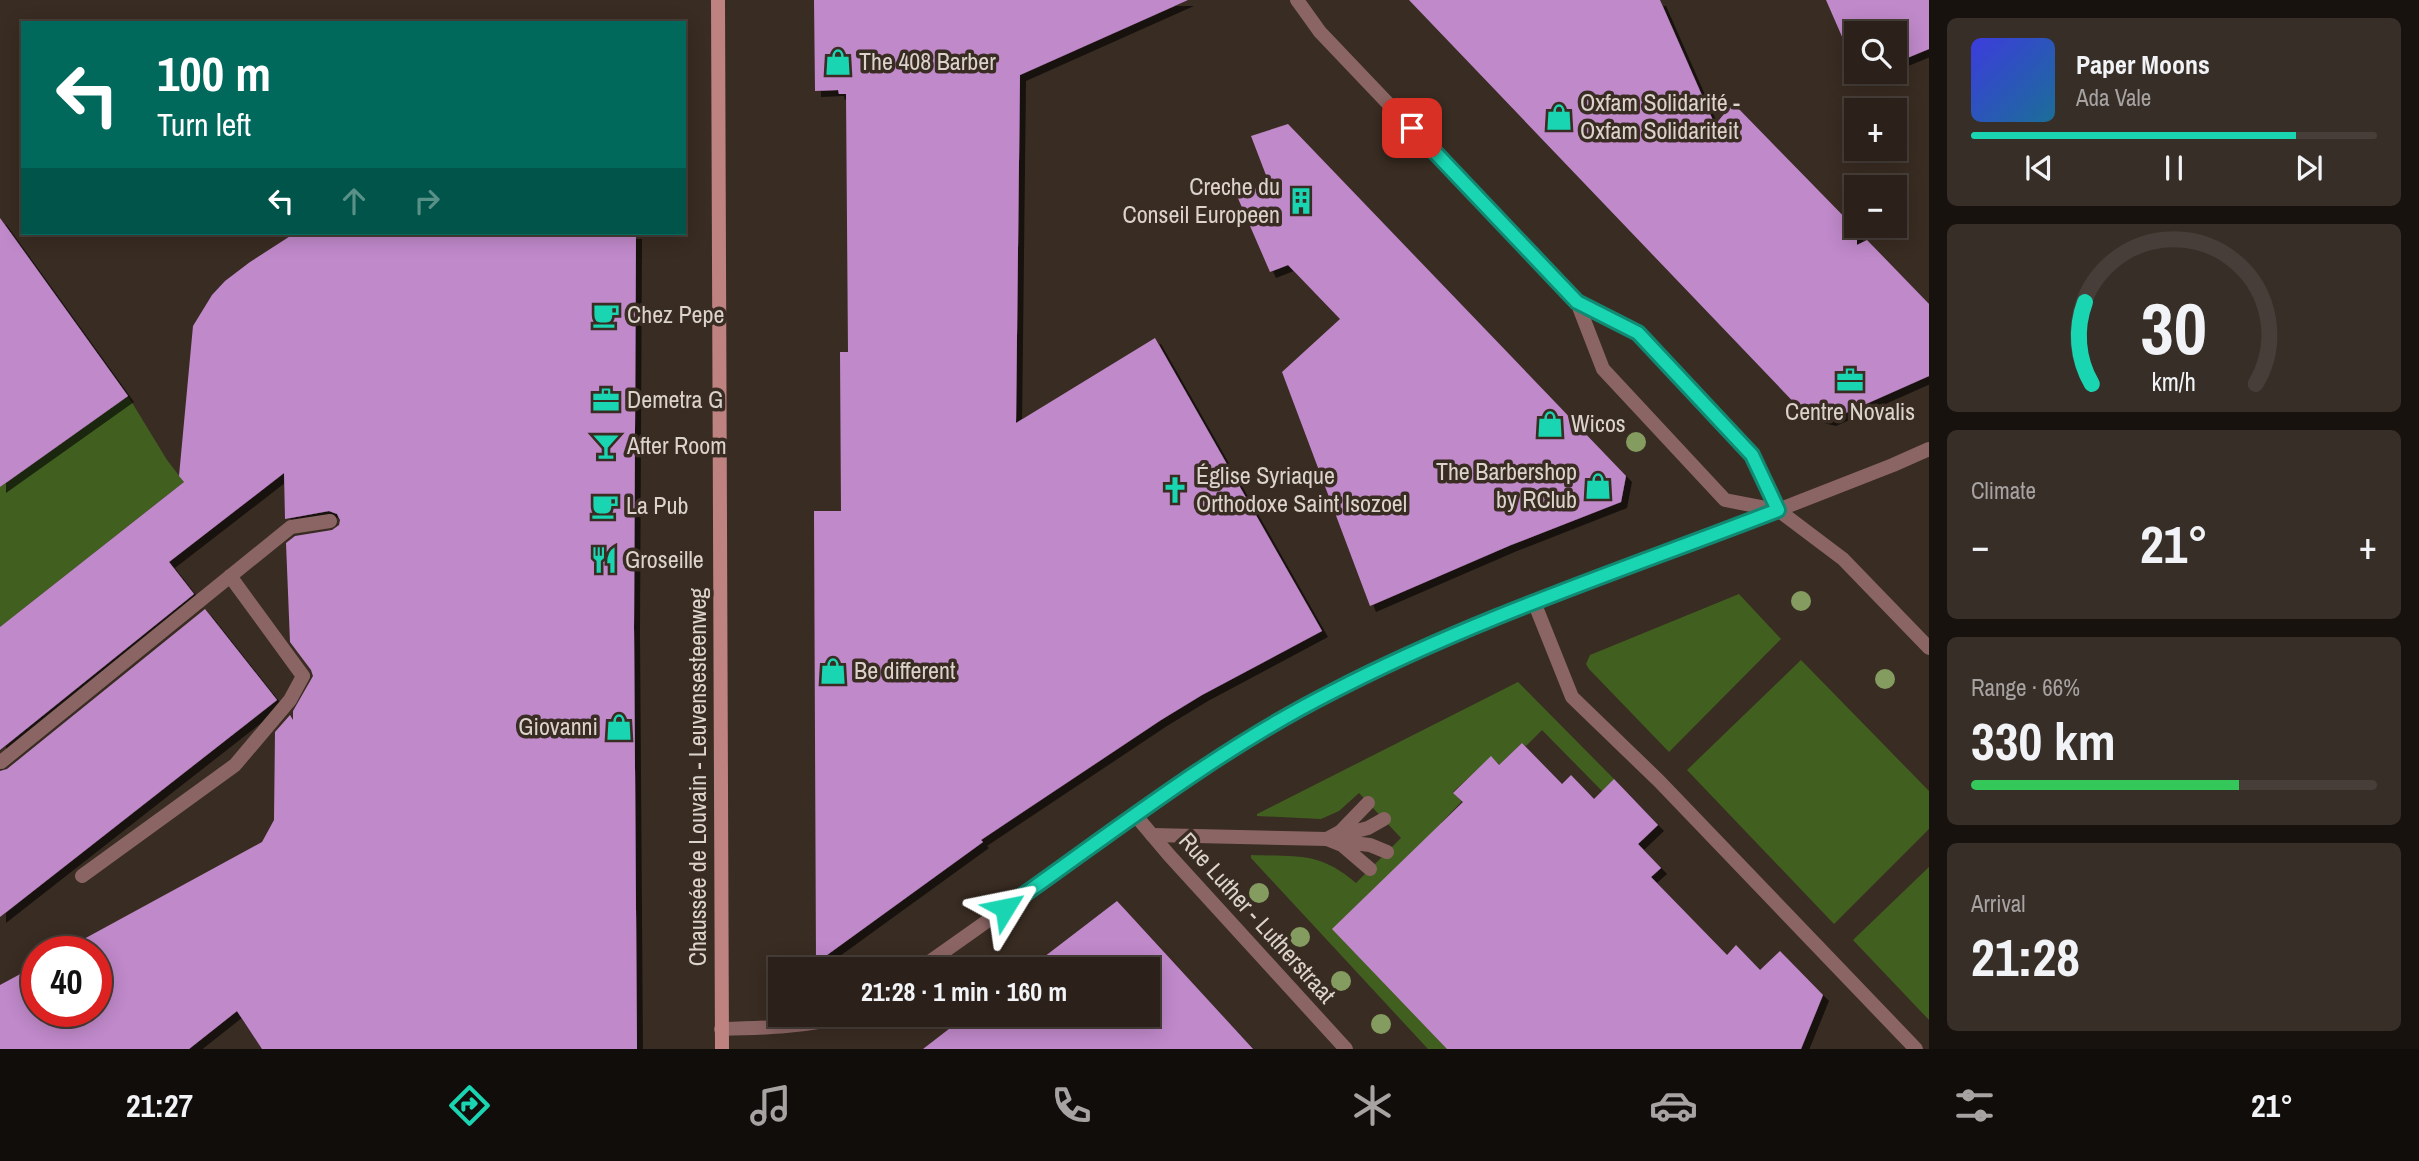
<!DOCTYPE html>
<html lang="en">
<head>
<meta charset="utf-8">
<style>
	:root { --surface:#2b211a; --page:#372e27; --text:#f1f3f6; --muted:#a6a3a2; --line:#473e39; --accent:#1ad5b2 }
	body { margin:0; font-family:"Archivo Narrow",sans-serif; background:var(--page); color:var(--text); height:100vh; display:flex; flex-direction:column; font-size:26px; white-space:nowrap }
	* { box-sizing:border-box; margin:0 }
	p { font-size:23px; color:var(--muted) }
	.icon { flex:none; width:38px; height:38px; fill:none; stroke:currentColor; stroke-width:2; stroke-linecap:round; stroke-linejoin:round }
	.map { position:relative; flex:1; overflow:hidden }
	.drawer { display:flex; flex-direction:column; gap:18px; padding:18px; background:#18120e; width:490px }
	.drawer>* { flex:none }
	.top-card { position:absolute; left:21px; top:21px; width:665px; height:214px; border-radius:0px; box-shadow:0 4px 18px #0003,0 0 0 2px var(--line); background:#00695c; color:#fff; overflow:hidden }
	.controls { position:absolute; left:1844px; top:21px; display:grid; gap:14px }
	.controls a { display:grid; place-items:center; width:63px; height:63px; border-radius:0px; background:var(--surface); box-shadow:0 4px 18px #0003,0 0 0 2px var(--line); font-size:35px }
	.speed { position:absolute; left:21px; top:936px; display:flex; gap:14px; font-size:35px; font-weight:700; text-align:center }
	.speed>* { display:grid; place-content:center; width:91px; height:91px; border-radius:50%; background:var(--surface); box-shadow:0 4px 18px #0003,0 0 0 2px var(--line); line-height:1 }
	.speed .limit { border:10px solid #d22; background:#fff; color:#111 }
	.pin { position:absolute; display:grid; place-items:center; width:60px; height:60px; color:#fff; margin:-30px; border-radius:14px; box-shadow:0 4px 10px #0006 }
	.me { position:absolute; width:77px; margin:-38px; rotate:55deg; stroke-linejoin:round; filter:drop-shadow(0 0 5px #0008) }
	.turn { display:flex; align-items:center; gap:24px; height:147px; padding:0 21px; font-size:32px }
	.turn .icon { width:91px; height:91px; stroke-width:2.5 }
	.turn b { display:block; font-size:49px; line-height:60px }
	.lanes { display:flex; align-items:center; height:66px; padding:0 21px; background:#0003; justify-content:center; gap:35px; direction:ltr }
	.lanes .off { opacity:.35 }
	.big { font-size:52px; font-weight:700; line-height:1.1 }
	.drawer .card { flex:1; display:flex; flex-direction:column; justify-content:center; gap:10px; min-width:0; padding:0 24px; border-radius:10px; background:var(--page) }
	.drawer .dial { align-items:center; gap:0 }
	.dial svg { height:182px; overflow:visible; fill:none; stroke:var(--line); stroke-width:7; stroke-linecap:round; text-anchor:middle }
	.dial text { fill:var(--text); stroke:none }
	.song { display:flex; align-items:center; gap:21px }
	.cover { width:84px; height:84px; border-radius:10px; background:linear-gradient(135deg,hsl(240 70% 55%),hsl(200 70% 35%)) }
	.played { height:7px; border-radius:4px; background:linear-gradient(90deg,var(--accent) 80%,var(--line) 80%) }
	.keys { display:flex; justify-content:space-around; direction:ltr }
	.heat { display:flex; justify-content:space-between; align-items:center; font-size:38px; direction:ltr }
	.charge { height:10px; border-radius:5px; background:linear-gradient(90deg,#34c759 66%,var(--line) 0) }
	.trip { position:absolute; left:768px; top:957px; width:392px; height:70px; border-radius:0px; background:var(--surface); box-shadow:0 4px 18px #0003,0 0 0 2px var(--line); font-weight:700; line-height:70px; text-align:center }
	.dock { display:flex; height:112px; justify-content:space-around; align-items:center; background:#110d0a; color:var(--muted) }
	.dock .icon { width:49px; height:49px }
	.dock .current { color:var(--accent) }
	.dock b { font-size:32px; color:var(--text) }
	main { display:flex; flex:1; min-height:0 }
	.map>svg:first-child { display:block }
</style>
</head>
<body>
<main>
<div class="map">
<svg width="1929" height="1049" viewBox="0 0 1929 1049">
	<defs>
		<filter id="shadow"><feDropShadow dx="6" dy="6" stdDeviation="0" flood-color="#0009"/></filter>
	</defs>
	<rect width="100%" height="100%" fill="#392c22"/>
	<!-- green -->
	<path fill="#416020" d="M128 396 167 460 184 482 0 627V487Z
		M1739 594 1781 639 1669 752 1589 669 1586 664 1590 655Z
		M1801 660 1929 791V829L1834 924 1687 770Z
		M1518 682 1614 779 1603 792 1542 730 1526 746 1522 743 1499 765 1491 757 1453 792 1462 801 1441 823 1482 867 1642 1049H1428L1251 858V855C1297 857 1319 851 1356 883L1401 838 1359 793 1339 811 1321 819 1257 816V814Z
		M1929 867V1020L1853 940Z"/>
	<!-- building -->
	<path fill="#c089ca" filter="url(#shadow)" d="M814 0H1188L1020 75 1016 423 1155 338 1322 631 1202 695 1161 720 981 840 983 842 816 963 814 511H841L840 352H848L846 94H839L838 90 815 91Z
		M1409 0H1660L1715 125 1733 103 1857 230V245L1867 240 1929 304V376L1830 420 1805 414Z
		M1826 0H1929V49L1895 63V33H1857V71Z
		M1288 124 1626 476 1621 502 1511 545 1370 606 1282 372 1340 319 1288 265 1270 272 1237 196 1269 183 1251 136Z
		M0 218 128 396 0 487Z
		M295 233H636L634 627 637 1049H262L237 1011 189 1049H0V985L37 965V1012H96V952H60L262 842 274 820 275 732 290 715 293 720V711L313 676 311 670 290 642 286 543 295 536 332 530 339 525 340 520 337 514 329 511 285 519 284 473 169 562 194 594 0 750V627L184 482 179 476 193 326 212 295 225 281 250 262Z
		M205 609 277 700 0 917V771L7 769Z
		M1522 743 1562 784 1571 775 1594 799 1614 779 1658 825 1638 844 1661 868 1651 877 1727 955 1736 945 1760 970 1780 951 1823 995 1801 1049H1447L1332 929 1463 802 1453 793 1491 756 1499 765Z
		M1117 901 1253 1049H923L967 1015H1148V970H1027Z"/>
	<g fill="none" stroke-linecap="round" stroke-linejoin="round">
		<!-- service -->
		<path stroke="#8b6564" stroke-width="14" d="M1534 602 1572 697 1659 781 1916 1049
			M1 762 291 527 330 521
			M1152 835 1327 839 1342 845 1370 869
			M1337 836 1368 828 1384 819
			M1327 839 1340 832 1368 803
			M1335 841 1370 845 1387 852
			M82 876 235 765 290 700 303 676 230 576"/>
		<!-- minor -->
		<path stroke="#8b6564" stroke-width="14" d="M1778 510 1843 559 1929 648
			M1136 816 1169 855 1346 1049"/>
		<!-- tertiary -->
		<path stroke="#8b6564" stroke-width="14" d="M1297 0 1320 32 1577 302 1638 333 1752 455 1778 510
			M1577 302 1603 369 1725 500 1777 510
			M918 970 1222 755 1331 692 1457 633 1591 580 1778 510 1893 465 1929 449
			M721 1029C766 1028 807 1027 850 1015"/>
		<!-- secondary -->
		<path stroke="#be8281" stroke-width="14" d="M718 0 722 1049"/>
	</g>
	<!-- trees -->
	<g fill="#849c60">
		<circle cx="1636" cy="442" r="10"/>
		<circle cx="1801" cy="601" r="10"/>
		<circle cx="1885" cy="679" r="10"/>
		<circle cx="1259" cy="893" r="10"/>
		<circle cx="1300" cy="937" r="10"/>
		<circle cx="1341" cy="981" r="10"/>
		<circle cx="1381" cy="1024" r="10"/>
	</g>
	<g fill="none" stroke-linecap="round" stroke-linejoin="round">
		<defs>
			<path id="route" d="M1005 908C1112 833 1215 751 1332 692 1475 618 1628 568 1778 510L1752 455 1638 333 1577 302 1412 128"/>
		</defs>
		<!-- route casing -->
		<use href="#route" stroke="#118a74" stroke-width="18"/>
		<!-- route -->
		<use href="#route" stroke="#1ad5b2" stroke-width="12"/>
	</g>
	<!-- icons -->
	<defs>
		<symbol id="shop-bare" viewBox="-9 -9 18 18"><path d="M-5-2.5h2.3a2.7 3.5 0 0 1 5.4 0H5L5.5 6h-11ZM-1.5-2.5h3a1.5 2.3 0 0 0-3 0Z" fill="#1ad5b2" stroke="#392c22" stroke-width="2.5" paint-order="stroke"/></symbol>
		<symbol id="building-bare" viewBox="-9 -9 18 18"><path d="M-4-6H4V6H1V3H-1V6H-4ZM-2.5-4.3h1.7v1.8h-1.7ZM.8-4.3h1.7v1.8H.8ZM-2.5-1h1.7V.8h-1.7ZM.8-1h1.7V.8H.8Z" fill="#1ad5b2" stroke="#392c22" stroke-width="2.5" paint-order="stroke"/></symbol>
		<symbol id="cafe-bare" viewBox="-9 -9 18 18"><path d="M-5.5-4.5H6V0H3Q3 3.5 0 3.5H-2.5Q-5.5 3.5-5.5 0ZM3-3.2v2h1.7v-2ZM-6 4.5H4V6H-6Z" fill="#1ad5b2" stroke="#392c22" stroke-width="2.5" paint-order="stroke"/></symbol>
		<symbol id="office-bare" viewBox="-9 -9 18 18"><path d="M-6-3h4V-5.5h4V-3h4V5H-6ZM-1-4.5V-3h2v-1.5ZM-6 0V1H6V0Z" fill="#1ad5b2" stroke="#392c22" stroke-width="2.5" paint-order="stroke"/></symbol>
		<symbol id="bar-bare" viewBox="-9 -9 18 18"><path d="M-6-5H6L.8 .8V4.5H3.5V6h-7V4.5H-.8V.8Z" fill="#1ad5b2" stroke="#392c22" stroke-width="2.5" paint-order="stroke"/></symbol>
		<symbol id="church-bare" viewBox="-9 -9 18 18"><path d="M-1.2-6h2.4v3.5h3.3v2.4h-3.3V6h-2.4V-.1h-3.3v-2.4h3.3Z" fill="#1ad5b2" stroke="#392c22" stroke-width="2.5" paint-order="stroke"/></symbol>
		<symbol id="restaurant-bare" viewBox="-9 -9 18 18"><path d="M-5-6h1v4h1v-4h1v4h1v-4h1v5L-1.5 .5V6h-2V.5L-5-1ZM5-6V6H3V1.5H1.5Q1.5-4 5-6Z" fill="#1ad5b2" stroke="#392c22" stroke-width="2.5" paint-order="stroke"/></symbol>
	</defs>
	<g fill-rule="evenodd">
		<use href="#shop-bare" x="819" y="43" width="38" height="38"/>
		<use href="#shop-bare" x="1540" y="98" width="38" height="38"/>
		<use href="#building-bare" x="1282" y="182" width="38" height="38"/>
		<use href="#cafe-bare" x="587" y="296" width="38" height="38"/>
		<use href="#office-bare" x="1831" y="361" width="38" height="38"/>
		<use href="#office-bare" x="587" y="381" width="38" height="38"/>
		<use href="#shop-bare" x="1531" y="405" width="38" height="38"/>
		<use href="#bar-bare" x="587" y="427" width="38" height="38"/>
		<use href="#shop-bare" x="1579" y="467" width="38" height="38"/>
		<use href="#church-bare" x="1156" y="471" width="38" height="38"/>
		<use href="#cafe-bare" x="586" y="487" width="38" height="38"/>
		<use href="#restaurant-bare" x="585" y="541" width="38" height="38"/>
		<use href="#shop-bare" x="814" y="652" width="38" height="38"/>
		<use href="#shop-bare" x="600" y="708" width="38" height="38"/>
	</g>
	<g text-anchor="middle" stroke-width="7" stroke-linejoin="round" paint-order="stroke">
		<!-- poi labels -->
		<g font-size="24" fill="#dcd3cd" stroke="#392c22" text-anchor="start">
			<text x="859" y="70">The 408 Barber</text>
			<text x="1580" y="111">Oxfam Solidarité -<tspan x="1580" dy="28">Oxfam Solidariteit</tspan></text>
			<text x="1280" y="195" text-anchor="end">Creche du<tspan x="1280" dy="28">Conseil Europeen</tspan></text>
			<text x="627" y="323">Chez Pepe</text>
			<text x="627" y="408">Demetra G</text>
			<text x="1850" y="420" text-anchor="middle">Centre Novalis</text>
			<text x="1571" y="432">Wicos</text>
			<text x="627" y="454">After Room</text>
			<text x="1577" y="480" text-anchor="end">The Barbershop<tspan x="1577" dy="28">by RClub</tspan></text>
			<text x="1196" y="484">Église Syriaque<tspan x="1196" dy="28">Orthodoxe Saint Isozoel</tspan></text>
			<text x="626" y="514">La Pub</text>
			<text x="625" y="568">Groseille</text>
			<text x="854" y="679">Be different</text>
			<text x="598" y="735" text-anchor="end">Giovanni</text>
		</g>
		<!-- street labels -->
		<g font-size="24" fill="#dcd3cd" stroke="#392c22">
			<text transform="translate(698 777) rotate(-90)" y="8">Chaussée de Louvain - Leuvensesteenweg</text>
			<text transform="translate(1257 918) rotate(48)" y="8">Rue Luther - Lutherstraat</text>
		</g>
	</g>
</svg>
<div class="controls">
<a><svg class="icon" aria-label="search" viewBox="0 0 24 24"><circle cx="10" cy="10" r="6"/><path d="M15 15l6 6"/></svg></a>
<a>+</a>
<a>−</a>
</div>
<div class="speed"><div class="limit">40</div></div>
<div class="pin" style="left:1412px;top:128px;background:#d93025"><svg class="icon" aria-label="arrive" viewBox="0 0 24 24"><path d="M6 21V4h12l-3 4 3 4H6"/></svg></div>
<svg class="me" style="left:1005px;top:908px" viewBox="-20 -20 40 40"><path d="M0-17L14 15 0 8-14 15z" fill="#1ad5b2" stroke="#fff" stroke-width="4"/></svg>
<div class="trip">21:28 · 1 min · 160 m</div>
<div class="top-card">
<div class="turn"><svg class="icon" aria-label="left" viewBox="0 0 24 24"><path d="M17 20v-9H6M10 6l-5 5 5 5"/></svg><div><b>100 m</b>Turn left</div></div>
<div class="lanes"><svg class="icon" aria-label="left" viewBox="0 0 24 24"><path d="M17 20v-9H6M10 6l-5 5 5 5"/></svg><svg class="icon off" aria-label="ahead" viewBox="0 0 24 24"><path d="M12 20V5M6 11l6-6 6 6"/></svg><svg class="icon off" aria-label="right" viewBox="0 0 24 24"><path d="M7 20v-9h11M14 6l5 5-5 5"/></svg></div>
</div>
</div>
<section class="drawer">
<div class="card">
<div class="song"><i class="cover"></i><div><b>Paper Moons</b><p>Ada Vale</p></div></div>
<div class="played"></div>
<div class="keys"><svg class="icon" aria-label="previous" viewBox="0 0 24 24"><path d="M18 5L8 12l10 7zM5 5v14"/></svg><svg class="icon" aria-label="pause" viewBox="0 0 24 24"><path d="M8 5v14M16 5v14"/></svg><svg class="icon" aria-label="next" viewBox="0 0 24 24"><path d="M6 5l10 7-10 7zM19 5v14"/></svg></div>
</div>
<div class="card dial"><svg viewBox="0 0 100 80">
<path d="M14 69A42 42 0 1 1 86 69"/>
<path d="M14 69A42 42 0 0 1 11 33" stroke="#1ad5b2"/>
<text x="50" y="56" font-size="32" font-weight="700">30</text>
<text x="50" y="72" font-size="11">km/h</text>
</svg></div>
<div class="card"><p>Climate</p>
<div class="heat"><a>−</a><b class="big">21°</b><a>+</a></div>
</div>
<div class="card"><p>Range · 66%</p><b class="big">330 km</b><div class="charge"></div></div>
<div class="card"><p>Arrival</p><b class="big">21:28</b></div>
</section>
</main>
<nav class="dock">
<b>21:27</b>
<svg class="icon current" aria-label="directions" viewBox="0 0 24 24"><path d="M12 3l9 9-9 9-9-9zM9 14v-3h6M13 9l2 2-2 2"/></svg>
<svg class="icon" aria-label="music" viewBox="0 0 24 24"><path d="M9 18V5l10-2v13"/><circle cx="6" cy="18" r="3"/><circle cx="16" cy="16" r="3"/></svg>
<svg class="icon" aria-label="phone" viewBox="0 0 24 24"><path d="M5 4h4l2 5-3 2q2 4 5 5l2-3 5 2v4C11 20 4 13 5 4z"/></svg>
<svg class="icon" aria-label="climate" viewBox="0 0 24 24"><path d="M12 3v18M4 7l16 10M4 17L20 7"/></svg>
<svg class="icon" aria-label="car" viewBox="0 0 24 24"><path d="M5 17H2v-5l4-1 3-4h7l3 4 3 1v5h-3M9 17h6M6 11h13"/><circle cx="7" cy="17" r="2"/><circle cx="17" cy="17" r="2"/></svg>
<svg class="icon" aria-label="filters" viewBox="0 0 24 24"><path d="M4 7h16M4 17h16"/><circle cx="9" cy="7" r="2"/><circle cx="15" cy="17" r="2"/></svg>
<b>21°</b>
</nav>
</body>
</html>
